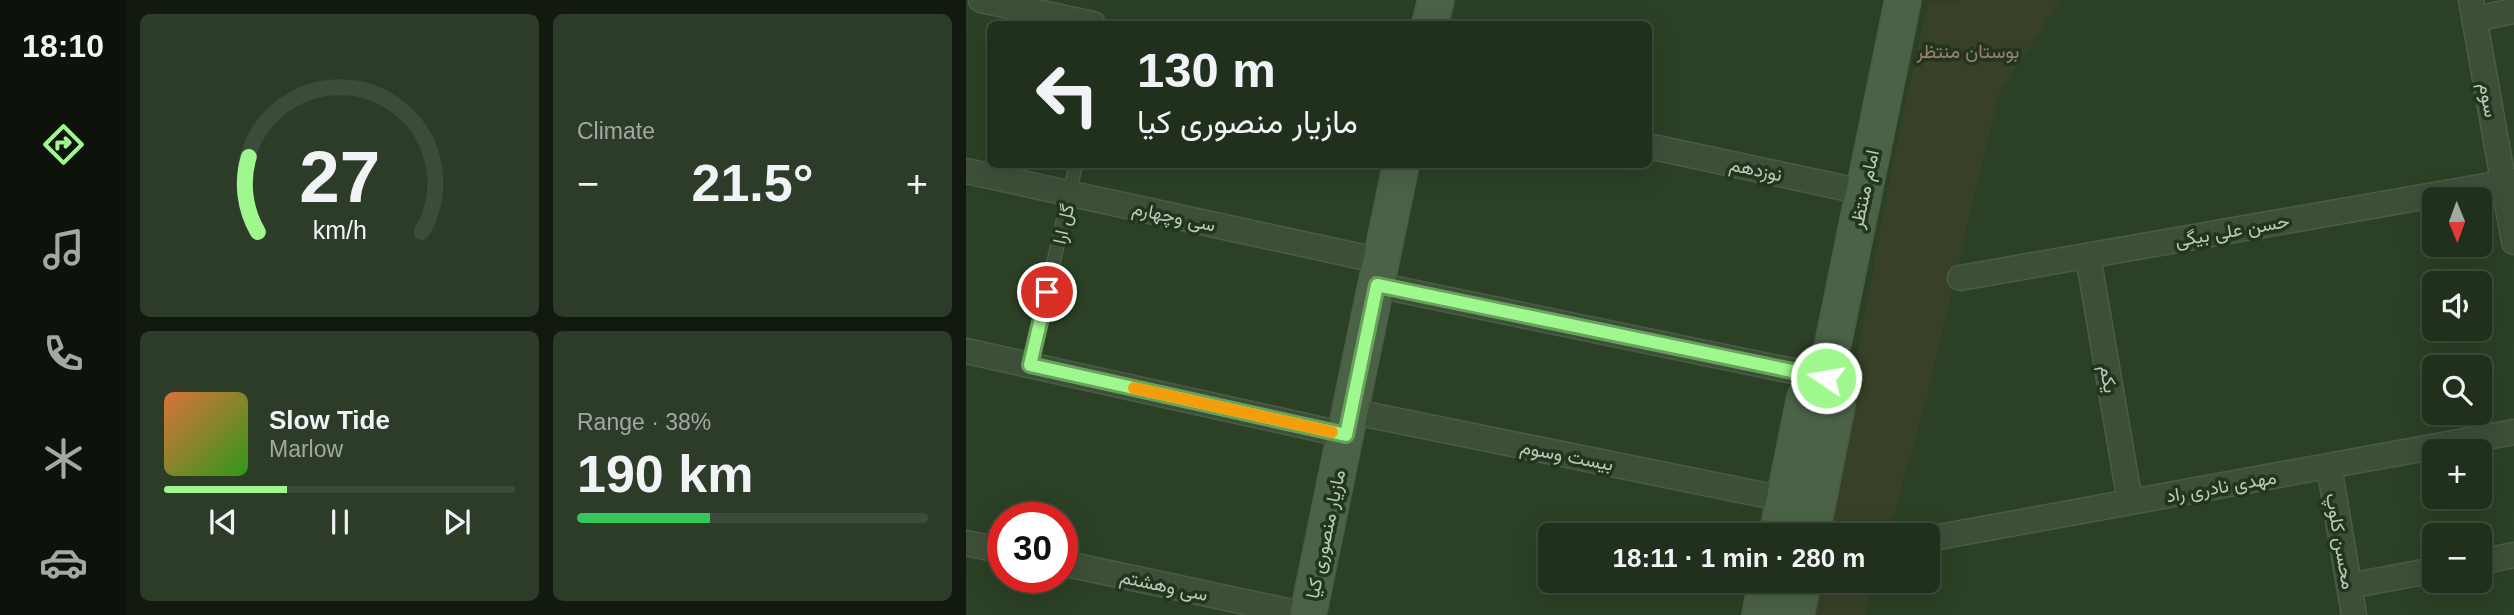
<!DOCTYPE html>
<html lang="en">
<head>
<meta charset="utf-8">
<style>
	:root { --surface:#20301c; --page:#2d3c29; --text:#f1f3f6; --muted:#a2a9a3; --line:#3d4b3b; --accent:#9ff88d }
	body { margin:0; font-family:Arial,Vazirmatn,sans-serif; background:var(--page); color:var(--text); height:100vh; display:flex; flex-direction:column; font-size:26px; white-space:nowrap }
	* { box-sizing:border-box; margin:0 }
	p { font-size:23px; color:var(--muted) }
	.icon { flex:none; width:38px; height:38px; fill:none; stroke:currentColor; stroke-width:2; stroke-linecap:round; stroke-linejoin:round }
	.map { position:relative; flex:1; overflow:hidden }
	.drawer { display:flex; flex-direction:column; gap:14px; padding:14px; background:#121a0f; width:840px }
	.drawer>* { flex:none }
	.banner { position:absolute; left:21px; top:21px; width:665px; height:147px; border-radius:10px; box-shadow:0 7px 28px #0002,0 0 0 2px var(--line); background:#20301c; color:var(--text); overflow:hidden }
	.needle { width:46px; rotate:179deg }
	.tools { position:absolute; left:1456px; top:187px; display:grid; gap:14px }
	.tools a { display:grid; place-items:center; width:70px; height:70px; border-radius:10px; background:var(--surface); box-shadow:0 7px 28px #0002,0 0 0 2px var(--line); font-size:35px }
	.speed { position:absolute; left:21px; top:502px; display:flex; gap:14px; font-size:35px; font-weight:700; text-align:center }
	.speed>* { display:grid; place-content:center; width:91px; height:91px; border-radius:50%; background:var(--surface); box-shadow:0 7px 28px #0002,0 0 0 2px var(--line); line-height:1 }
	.speed .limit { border:10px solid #d22; background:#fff; color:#111 }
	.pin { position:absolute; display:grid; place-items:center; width:60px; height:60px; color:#fff; margin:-30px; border:4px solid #fff; border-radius:50%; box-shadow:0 2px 7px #0007 }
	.me { position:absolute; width:77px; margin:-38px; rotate:282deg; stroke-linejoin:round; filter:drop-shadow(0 0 5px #0008) }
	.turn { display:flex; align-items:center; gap:24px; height:147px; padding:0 35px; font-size:32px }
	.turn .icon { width:91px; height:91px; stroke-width:2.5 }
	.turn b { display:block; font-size:49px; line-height:60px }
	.big { font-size:52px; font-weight:700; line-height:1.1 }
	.drawer .tile { flex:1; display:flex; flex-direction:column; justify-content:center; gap:10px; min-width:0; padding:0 24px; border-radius:10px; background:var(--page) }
	.drawer .dial { align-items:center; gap:0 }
	.dial svg { height:182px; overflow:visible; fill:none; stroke:var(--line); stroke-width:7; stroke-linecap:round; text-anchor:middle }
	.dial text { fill:var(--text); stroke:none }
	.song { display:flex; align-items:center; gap:21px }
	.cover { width:84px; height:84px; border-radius:10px; background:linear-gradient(135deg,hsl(20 70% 55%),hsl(110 70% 35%)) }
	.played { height:7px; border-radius:4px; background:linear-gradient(90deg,var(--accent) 35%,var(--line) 35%) }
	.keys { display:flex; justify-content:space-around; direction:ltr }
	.heat { display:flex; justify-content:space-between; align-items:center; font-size:38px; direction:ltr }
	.charge { height:10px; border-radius:5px; background:linear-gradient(90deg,#34c759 38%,var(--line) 0) }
	.drawer .tiles { flex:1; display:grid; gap:14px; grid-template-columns:repeat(2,1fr) }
	.trip { position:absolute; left:572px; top:523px; width:402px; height:70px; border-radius:10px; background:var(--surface); box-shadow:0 7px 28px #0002,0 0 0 2px var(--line); font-weight:700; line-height:70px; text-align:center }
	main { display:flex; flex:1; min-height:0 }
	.menu { display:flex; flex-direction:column; width:126px; justify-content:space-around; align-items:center; background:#0d130b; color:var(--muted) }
	.menu .icon { width:49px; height:49px }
	.menu .on { color:var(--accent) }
	.menu b { font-size:32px; color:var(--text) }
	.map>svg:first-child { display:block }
</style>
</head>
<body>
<main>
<nav class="menu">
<b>18:10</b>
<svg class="icon on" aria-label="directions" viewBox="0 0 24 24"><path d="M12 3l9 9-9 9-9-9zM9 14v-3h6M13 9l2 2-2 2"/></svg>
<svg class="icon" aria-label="music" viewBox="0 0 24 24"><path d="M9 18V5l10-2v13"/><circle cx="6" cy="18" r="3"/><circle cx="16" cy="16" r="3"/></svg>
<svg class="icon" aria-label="phone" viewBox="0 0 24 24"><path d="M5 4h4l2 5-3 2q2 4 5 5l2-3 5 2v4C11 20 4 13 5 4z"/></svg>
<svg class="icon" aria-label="climate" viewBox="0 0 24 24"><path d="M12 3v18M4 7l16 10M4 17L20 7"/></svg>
<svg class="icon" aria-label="car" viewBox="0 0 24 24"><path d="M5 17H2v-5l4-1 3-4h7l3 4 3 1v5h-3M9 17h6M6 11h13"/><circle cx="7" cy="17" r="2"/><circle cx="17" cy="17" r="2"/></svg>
</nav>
<section class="drawer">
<div class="tiles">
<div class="tile dial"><svg viewBox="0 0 100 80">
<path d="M14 69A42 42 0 1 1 86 69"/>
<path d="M14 69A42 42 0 0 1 10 36" stroke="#9ff88d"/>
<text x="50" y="56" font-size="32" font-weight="700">27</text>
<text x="50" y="72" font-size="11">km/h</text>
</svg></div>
<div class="tile"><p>Climate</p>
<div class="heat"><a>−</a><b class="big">21.5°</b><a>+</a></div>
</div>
<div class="tile">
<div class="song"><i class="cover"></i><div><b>Slow Tide</b><p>Marlow</p></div></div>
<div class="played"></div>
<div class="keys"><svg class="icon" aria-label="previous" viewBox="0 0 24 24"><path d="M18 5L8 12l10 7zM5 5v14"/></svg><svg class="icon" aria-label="pause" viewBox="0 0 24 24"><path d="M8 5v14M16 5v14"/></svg><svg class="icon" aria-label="next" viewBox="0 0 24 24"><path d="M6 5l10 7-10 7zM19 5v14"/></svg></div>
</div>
<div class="tile"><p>Range · 38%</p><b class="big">190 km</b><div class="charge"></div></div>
</div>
</section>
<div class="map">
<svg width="1548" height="615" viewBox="0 0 1548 615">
	<rect width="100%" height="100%" fill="#2b4025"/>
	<!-- green -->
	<path fill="#384127" d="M994 0H1094L1032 96 962 393 922 535 861 536C891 357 920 177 963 1L992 2Z
		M853 581H909L899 615H847Z"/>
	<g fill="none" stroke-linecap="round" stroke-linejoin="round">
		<defs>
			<path id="lane" d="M64 365 110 164"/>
			<path id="street" d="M15 0 127 24
				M1505 0 1548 242
				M1509 19 1548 11
				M682 146 897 192
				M0 171 415 261
				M1122 256 1164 502
				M994 278 1548 181
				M411 285 860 378
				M0 351 380 435
				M384 411 818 499
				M1363 466 1388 615
				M962 539 1548 432
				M0 543 37 551
				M1514 562 1548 555
				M96 563 340 615
				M1383 586 1468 570"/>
			<path id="secondary" d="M464 24 470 0
				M811 536 839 397 860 378
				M845 536 871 404 860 378 937 0
				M342 615 435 164
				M794 615 801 581
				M830 615 837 581"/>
		</defs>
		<!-- lane casing -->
		<use href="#lane" stroke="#495c46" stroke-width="15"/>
		<!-- street casing -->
		<use href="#street" stroke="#495c46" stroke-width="27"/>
		<!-- secondary casing -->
		<use href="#secondary" stroke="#495c46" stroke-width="38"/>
		<!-- lane -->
		<use href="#lane" stroke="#3e4f39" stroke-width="12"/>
		<!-- street -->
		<use href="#street" stroke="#3e4f39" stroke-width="24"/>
		<!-- secondary -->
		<use href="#secondary" stroke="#4b6247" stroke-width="35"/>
	</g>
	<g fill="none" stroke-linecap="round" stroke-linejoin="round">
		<defs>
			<path id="route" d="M81 292 64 365 380 435 411 285 860 378"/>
		</defs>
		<!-- route casing -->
		<use href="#route" stroke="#67a15c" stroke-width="18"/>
		<!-- route -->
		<use href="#route" stroke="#9ff88d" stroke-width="12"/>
		<!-- slow -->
		<path stroke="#f59e0b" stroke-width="12" d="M168 388 366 432"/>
	</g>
	<g text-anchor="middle" stroke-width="7" stroke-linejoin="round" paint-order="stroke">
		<!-- park labels -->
		<g font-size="19" fill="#9b816d" stroke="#22351e">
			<text x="1002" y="58">بوستان منتظر</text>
		</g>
		<!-- street labels -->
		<g font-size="19" fill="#b9cab6" stroke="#22351e">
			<text transform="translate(1523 100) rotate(80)" y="7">سوم</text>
			<text transform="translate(790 169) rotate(12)" y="7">نوزدهم</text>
			<text transform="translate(898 189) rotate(-78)" y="7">امام منتظر</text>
			<text transform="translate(208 216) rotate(12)" y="7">سی وچهارم</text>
			<text transform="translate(97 224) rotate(-77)" y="7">گل ارا</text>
			<text transform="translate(1266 230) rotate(-10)" y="7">حسن علی بیگی</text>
			<text transform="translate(1143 379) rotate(80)" y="7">یکم</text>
			<text transform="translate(601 455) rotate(11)" y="7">بیست وسوم</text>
			<text transform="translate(1255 486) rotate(-10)" y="7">مهدی نادری راد</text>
			<text transform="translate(359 534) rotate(-78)" y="7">مازیار منصوری کیا</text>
			<text transform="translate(1375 541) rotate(80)" y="7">محسن کلوپ</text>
			<text transform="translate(198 585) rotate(12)" y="7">سی وهشتم</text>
		</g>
	</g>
</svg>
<div class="tools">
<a><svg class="needle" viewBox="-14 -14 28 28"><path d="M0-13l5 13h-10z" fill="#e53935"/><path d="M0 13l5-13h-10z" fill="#a2a9a3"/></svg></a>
<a><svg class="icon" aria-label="sound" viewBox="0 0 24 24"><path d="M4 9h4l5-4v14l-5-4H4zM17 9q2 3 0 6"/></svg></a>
<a><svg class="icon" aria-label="search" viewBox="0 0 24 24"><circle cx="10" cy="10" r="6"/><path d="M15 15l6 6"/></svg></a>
<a>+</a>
<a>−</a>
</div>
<div class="speed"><div class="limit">30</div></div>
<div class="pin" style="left:81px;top:292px;background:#d93025"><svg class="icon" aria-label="arrive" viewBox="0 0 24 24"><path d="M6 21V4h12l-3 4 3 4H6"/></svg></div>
<svg class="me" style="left:860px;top:378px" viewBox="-20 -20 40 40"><circle r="17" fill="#9ff88d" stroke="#fff" stroke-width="3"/><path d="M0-11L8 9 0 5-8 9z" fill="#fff"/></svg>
<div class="trip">18:11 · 1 min · 280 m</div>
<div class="banner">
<div class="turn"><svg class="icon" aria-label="left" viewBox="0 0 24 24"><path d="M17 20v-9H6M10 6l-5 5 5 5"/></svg><div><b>130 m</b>مازیار منصوری کیا</div></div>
</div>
</div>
</main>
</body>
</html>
